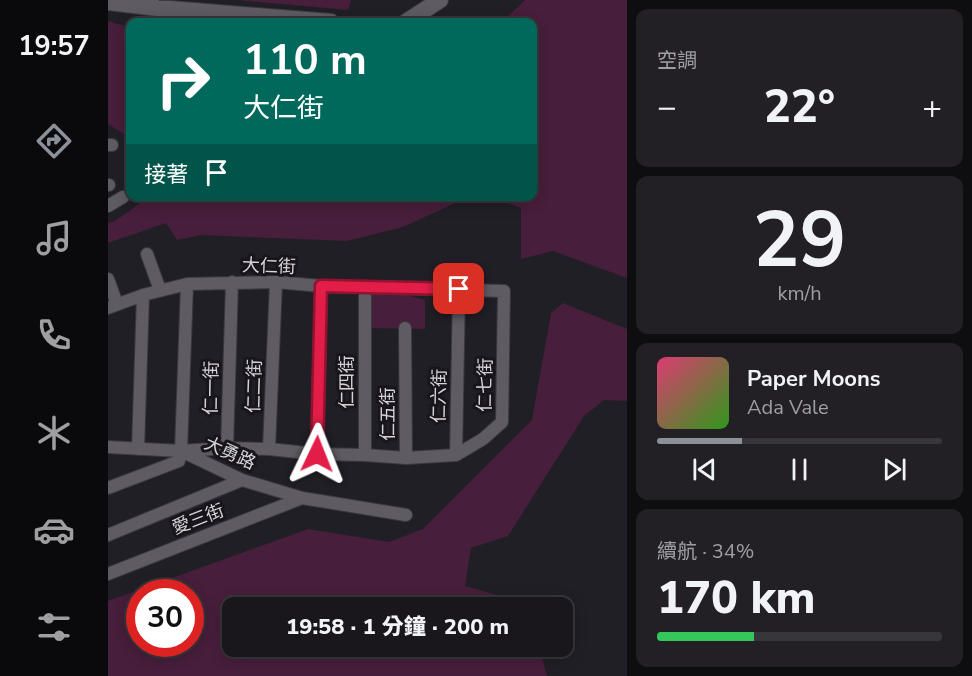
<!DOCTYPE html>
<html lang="zh-TW">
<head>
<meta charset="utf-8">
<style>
	:root { --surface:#19171c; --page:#222025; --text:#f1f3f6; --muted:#9f9fa3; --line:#37363b; --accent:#8c9099 }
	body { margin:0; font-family:"Nunito Sans","Noto Sans TC",sans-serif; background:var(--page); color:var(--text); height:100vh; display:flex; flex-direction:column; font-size:22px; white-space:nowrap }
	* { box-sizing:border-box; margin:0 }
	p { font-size:20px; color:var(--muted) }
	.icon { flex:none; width:33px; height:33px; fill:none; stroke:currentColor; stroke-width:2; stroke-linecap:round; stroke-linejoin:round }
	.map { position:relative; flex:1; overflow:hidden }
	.sheet { display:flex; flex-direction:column; gap:9px; padding:9px; background:#0e0d0f; width:345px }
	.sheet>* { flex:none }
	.top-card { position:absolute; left:18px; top:18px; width:411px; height:183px; border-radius:12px; box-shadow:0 3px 15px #0003,0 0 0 2px var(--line); background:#00695c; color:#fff; overflow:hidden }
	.speed { position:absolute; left:18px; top:579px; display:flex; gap:12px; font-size:30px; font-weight:700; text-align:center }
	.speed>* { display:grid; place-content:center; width:78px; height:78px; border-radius:50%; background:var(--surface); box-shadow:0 3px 15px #0003,0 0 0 2px var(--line); line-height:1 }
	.speed .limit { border:9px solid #d22; background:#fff; color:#111 }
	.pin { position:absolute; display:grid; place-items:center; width:51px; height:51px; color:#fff; margin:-26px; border-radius:12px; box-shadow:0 3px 9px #0006 }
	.me { position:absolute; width:66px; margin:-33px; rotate:2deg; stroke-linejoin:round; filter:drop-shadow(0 0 4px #0008) }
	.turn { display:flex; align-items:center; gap:21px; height:126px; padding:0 18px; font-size:27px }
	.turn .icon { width:78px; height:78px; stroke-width:2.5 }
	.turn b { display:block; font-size:42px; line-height:51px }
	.then { display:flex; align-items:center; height:57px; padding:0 18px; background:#0003; gap:12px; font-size:22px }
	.big { font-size:45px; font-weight:800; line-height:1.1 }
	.sheet .card { flex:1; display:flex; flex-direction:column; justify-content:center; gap:9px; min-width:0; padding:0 21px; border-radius:12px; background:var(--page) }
	.sheet .dial { align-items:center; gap:0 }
	.dial b { font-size:78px; line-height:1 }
	.song { display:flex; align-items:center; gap:18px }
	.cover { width:72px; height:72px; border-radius:9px; background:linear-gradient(135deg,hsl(340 70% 55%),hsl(110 70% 35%)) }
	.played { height:6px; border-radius:3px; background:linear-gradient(90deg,var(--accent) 30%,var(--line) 30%) }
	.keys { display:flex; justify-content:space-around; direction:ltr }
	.heat { display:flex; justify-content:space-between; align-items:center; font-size:33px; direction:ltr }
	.charge { height:9px; border-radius:4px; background:linear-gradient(90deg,#34c759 34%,var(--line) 0) }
	.trip { position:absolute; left:114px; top:597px; width:351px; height:60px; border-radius:12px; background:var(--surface); box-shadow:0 3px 15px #0003,0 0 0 2px var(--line); font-weight:800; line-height:60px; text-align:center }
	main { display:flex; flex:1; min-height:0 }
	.menu { display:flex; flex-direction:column; width:108px; justify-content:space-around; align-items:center; background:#0a090b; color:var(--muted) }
	.menu .icon { width:42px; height:42px }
	.menu .on { color:var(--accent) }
	.menu b { font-size:27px; color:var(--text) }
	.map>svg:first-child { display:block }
</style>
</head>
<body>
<main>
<nav class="menu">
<b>19:57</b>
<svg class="icon on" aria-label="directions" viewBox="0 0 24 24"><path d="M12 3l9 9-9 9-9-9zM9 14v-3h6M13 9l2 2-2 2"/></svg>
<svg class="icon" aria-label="music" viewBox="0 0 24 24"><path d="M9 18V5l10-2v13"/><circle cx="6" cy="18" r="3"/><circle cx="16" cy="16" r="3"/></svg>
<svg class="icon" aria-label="phone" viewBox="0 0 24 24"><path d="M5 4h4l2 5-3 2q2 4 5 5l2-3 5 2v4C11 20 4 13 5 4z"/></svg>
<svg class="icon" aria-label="climate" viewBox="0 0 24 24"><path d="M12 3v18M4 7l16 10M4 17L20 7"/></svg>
<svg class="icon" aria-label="car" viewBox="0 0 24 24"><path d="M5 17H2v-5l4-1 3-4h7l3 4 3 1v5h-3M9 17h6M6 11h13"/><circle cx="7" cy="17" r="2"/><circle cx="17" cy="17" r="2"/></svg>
<svg class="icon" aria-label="filters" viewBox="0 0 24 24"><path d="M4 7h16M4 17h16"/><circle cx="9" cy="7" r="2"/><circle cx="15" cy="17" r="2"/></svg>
</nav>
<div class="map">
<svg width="519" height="676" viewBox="0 0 519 676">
	<rect width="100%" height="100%" fill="#211f26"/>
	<!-- green -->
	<path fill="#471e3b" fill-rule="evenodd" d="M129 0H243L240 10Z
		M417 0H519V278L445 251 413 259V208L383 197 424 196V22H394Z
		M0 21 22 28V138L0 124Z
		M41 197V196L360 197 295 227 239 241 93 235 69 240 58 223 0 243V223L7 221Z
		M250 283 317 300V329L257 328Z
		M455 303 519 329V401L496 400 476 416 400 536 363 548 357 586 420 604 421 607 124 608V646L431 647 439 676H0V601L200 529 281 542 315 529 424 420 443 313ZM32 592H82V644H32Z"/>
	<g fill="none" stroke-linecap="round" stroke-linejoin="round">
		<defs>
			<path id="street" d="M0 145H4
				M0 185H1
				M0 206 15 197
				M39 254 52 290
				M0 279 9 304
				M0 308 35 295 79 284 168 282 213 286 396 291 394 422 375 439 348 455 298 458 257 455 209 454 161 449 119 448 73 451
				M297 328 298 458
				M0 447 73 451 134 480 194 498 298 515
				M119 448 124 282
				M30 449 35 295
				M161 449 168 282
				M209 454 213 286
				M257 455V296
				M348 455 351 289
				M0 488 71 461 73 451 79 284
				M0 535 134 480
				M0 574 194 498"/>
			<path id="secondary" d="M0 2 50 8 223 22
				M298 22 332 0"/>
		</defs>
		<!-- street casing -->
		<use href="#street" stroke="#3b3a3f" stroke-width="14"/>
		<!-- secondary casing -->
		<use href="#secondary" stroke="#3b3a3f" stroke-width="18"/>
		<!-- street -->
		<use href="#street" stroke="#5e5b63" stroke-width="12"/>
		<!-- secondary -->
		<use href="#secondary" stroke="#5e5b63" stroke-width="16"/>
	</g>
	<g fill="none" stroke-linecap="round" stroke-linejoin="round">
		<defs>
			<path id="route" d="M209 454 213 286 351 289"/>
		</defs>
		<!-- route casing -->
		<use href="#route" stroke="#92132f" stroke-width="15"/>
		<!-- route -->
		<use href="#route" stroke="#e11d48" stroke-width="10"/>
	</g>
	<g text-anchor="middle" stroke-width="6" stroke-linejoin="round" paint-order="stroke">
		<!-- street labels -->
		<g font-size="18" fill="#d5d4d8" stroke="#18161c">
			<text transform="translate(161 266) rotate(2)" y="6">大仁街</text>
			<text transform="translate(239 382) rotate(-90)" y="6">仁四街</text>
			<text transform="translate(377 385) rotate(-89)" y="6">仁七街</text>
			<text transform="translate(146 386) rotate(-88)" y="6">仁二街</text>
			<text transform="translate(103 388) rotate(-89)" y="6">仁一街</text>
			<text transform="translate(331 396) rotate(-89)" y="6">仁六街</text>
			<text transform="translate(280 414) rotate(-90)" y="6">仁五街</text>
			<text transform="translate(122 453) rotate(24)" y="6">大勇路</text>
			<text transform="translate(90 519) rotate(-21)" y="6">愛三街</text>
		</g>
	</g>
</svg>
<div class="speed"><div class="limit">30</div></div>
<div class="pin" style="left:351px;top:289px;background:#d93025"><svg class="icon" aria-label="arrive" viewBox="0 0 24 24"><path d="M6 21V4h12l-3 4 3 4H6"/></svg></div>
<svg class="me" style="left:209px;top:454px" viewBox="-20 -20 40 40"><path d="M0-17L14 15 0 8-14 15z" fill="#e11d48" stroke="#fff" stroke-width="4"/></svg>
<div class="trip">19:58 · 1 分鐘 · 200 m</div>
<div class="top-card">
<div class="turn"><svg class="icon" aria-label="right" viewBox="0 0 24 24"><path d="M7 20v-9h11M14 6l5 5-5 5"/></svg><div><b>110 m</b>大仁街</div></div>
<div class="then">接著<svg class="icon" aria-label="arrive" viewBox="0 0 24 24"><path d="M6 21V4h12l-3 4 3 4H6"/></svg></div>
</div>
</div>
<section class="sheet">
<div class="card"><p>空調</p>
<div class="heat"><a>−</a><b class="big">22°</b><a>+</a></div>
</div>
<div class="card dial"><b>29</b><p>km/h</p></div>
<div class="card">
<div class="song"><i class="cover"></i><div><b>Paper Moons</b><p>Ada Vale</p></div></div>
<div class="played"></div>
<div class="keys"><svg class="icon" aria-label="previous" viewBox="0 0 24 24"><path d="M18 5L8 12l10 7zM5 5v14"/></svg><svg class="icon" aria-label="pause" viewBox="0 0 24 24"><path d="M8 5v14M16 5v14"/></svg><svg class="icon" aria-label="next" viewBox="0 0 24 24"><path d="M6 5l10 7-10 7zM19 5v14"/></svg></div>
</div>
<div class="card"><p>續航 · 34%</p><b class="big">170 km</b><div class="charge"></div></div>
</section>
</main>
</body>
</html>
